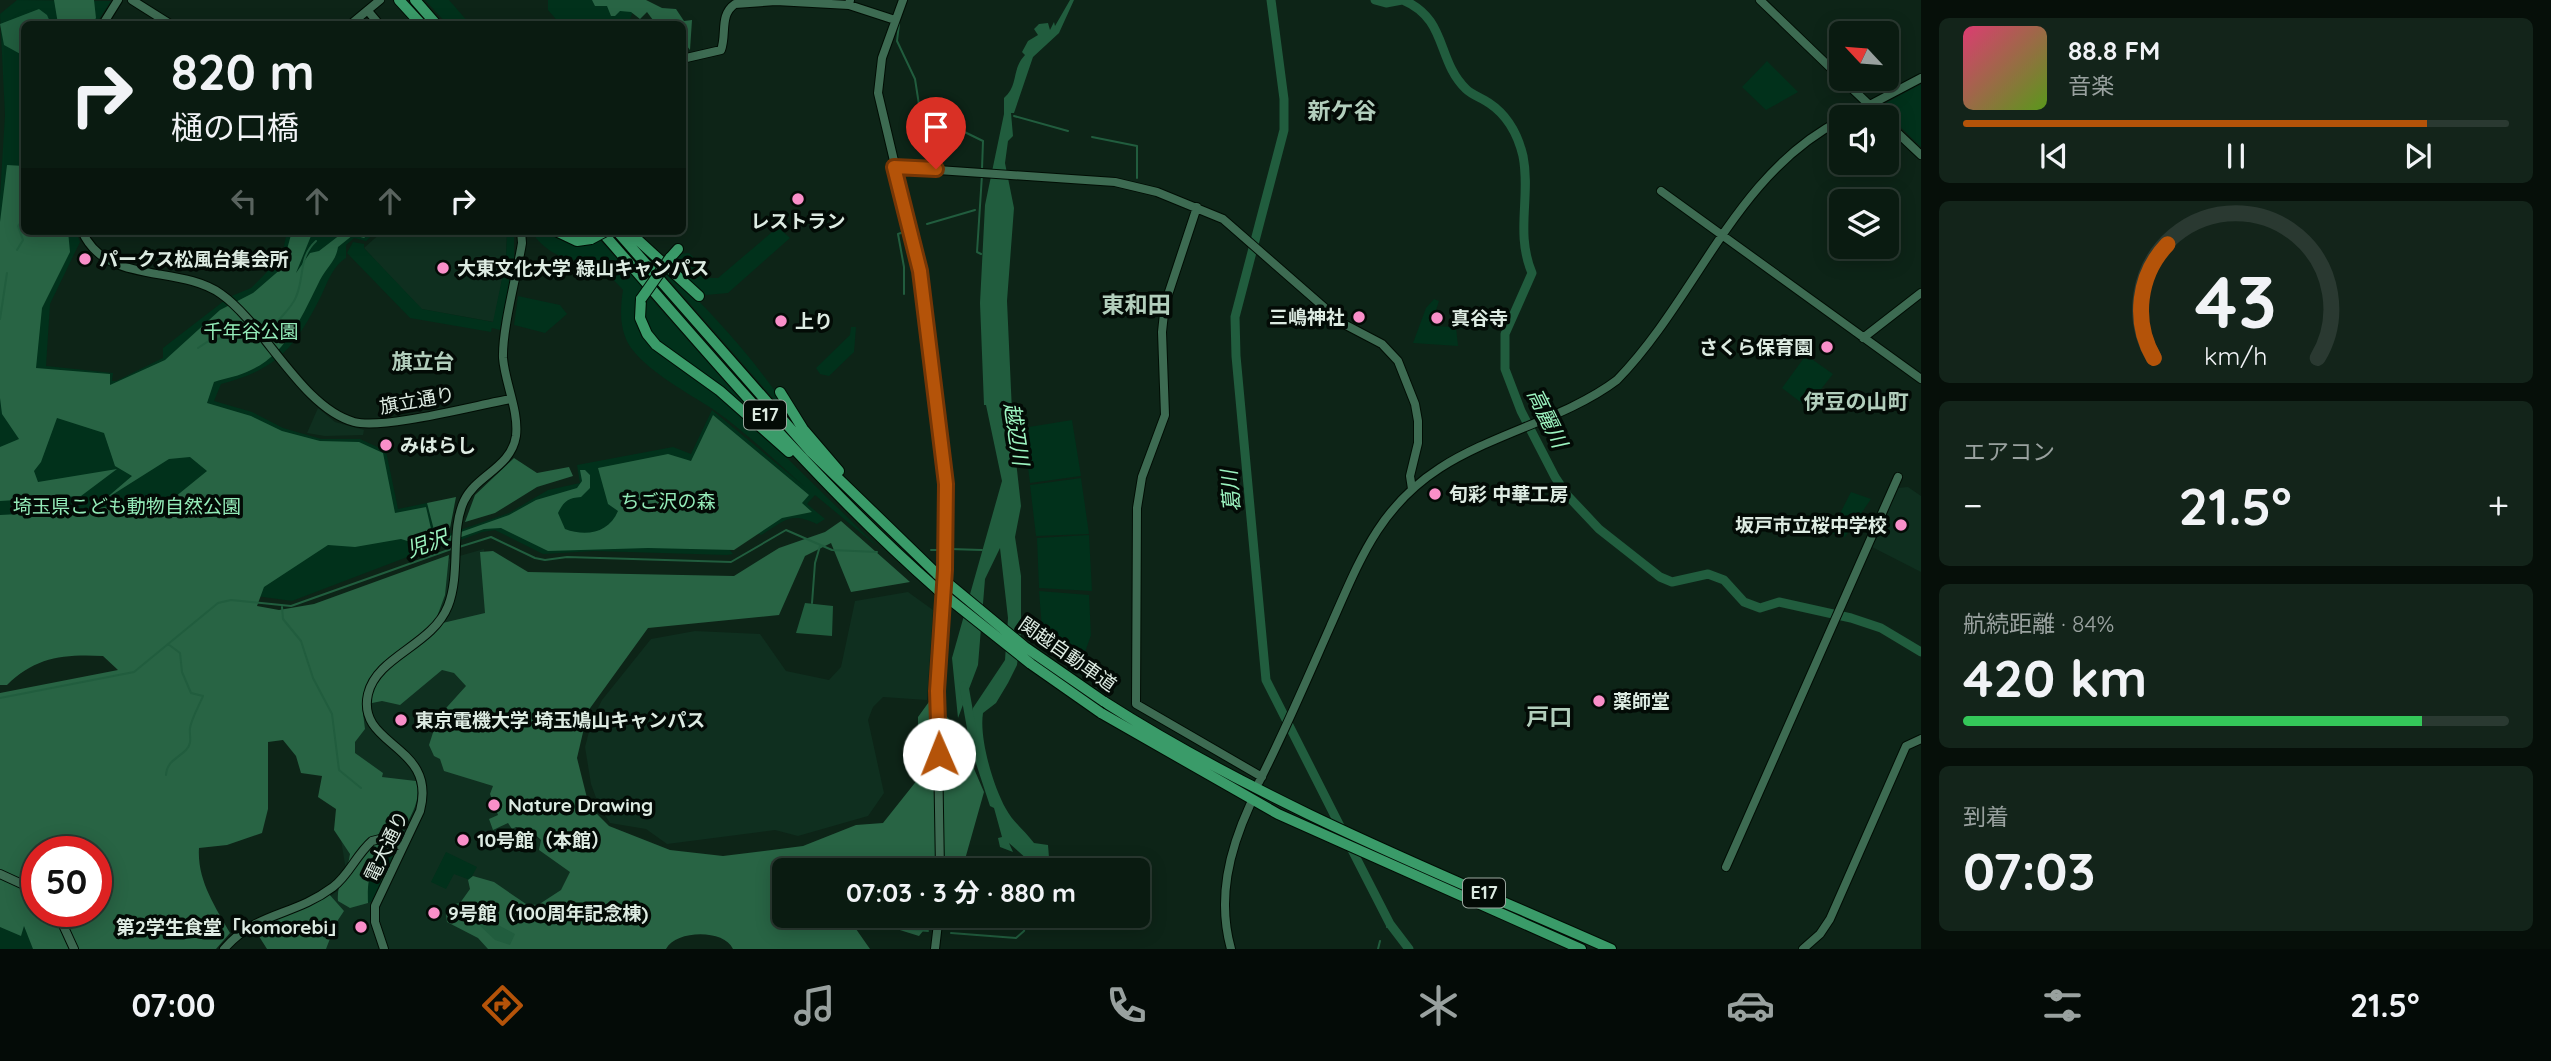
<!DOCTYPE html>
<html lang="ja">
<head>
<meta charset="utf-8">
<style>
	:root { --surface:#0a1b11; --page:#13241a; --text:#f1f3f6; --muted:#99a19f; --line:#2a3931; --accent:#b45309 }
	body { margin:0; font-family:Quicksand,"Noto Sans JP",sans-serif; background:var(--page); color:var(--text); height:100vh; display:flex; flex-direction:column; font-size:26px; white-space:nowrap }
	* { box-sizing:border-box; margin:0 }
	p { font-size:23px; color:var(--muted) }
	.icon { flex:none; width:38px; height:38px; fill:none; stroke:currentColor; stroke-width:2; stroke-linecap:round; stroke-linejoin:round }
	.map { position:relative; flex:1; overflow:hidden }
	.side { display:flex; flex-direction:column; gap:18px; padding:18px; background:#060f09; width:630px }
	.side>* { flex:none }
	.banner { position:absolute; left:21px; top:21px; width:665px; height:214px; border-radius:10px; box-shadow:0 4px 18px #0003,0 0 0 2px var(--line); background:#0a1b11; color:var(--text); overflow:hidden }
	.needle { width:46px; rotate:296deg }
	.controls { position:absolute; left:1829px; top:21px; display:grid; gap:14px }
	.controls a { display:grid; place-items:center; width:70px; height:70px; border-radius:10px; background:var(--surface); box-shadow:0 4px 18px #0003,0 0 0 2px var(--line); font-size:35px }
	.speed { position:absolute; left:21px; top:836px; display:flex; gap:14px; font-size:35px; font-weight:700; text-align:center }
	.speed>* { display:grid; place-content:center; width:91px; height:91px; border-radius:50%; background:var(--surface); box-shadow:0 4px 18px #0003,0 0 0 2px var(--line); line-height:1 }
	.speed .limit { border:10px solid #d22; background:#fff; color:#111 }
	.pin { position:absolute; display:grid; place-items:center; width:60px; height:60px; color:#fff; margin:-72px -30px; border-radius:50% 50% 50% 0; rotate:-45deg; box-shadow:0 0 7px #0007 }
	.pin .icon { rotate:45deg }
	.me { position:absolute; width:77px; margin:-38px; rotate:359deg; stroke-linejoin:round; filter:drop-shadow(0 0 5px #0008) }
	.turn { display:flex; align-items:center; gap:24px; height:147px; padding:0 35px; font-size:32px }
	.turn .icon { width:91px; height:91px; stroke-width:2.5 }
	.turn b { display:block; font-size:49px; line-height:60px }
	.lanes { display:flex; align-items:center; height:66px; padding:0 35px; background:#0003; justify-content:center; gap:35px; direction:ltr }
	.lanes .off { opacity:.35 }
	.big { font-size:52px; font-weight:700; line-height:1.1 }
	.side .tile { flex:1; display:flex; flex-direction:column; justify-content:center; gap:10px; min-width:0; padding:0 24px; border-radius:10px; background:var(--page) }
	.side .dial { align-items:center; gap:0 }
	.dial svg { height:182px; overflow:visible; fill:none; stroke:var(--line); stroke-width:7; stroke-linecap:round; text-anchor:middle }
	.dial text { fill:var(--text); stroke:none }
	.song { display:flex; align-items:center; gap:21px }
	.cover { width:84px; height:84px; border-radius:10px; background:linear-gradient(135deg,hsl(340 70% 55%),hsl(90 70% 35%)) }
	.played { height:7px; border-radius:4px; background:linear-gradient(90deg,var(--accent) 85%,var(--line) 85%) }
	.keys { display:flex; justify-content:space-around; direction:ltr }
	.heat { display:flex; justify-content:space-between; align-items:center; font-size:38px; direction:ltr }
	.charge { height:10px; border-radius:5px; background:linear-gradient(90deg,#34c759 84%,var(--line) 0) }
	.trip { position:absolute; left:772px; top:858px; width:378px; height:70px; border-radius:10px; background:var(--surface); box-shadow:0 4px 18px #0003,0 0 0 2px var(--line); font-weight:700; line-height:70px; text-align:center }
	.menu { display:flex; height:112px; justify-content:space-around; align-items:center; background:#040b07; color:var(--muted) }
	.menu .icon { width:49px; height:49px }
	.menu .active { color:var(--accent) }
	.menu b { font-size:32px; color:var(--text) }
	main { display:flex; flex:1; min-height:0 }
	.map>svg:first-child { display:block }
</style>
</head>
<body>
<main>
<div class="map">
<svg width="1921" height="949" viewBox="0 0 1921 949">
	<rect width="100%" height="100%" fill="#0d2417"/>
	<!-- built -->
	<path fill="#0f2f1f" d="M383 231H507L506 260 494 322 421 309 413 302 364 248Z
		M318 408 335 422 364 430 363 435 325 436 307 433Z
		M1908 487 1921 496V572L1872 547 1898 488Z
		M484 549 509 824 542 840 573 864 550 949H299L312 910 348 883 336 809 354 784 330 602 417 568Z
		M908 592 933 610 927 700 883 697 873 707 868 720 884 793 868 816 798 836 775 830 667 844 646 829 610 823 599 806 591 784 585 747 592 720 602 700 651 639 695 631 760 634 786 671 829 680 841 667 855 601Z"/>
	<!-- green -->
	<path fill="#01311b" d="M17 0 111 1 96 24H24V231H76L80 242 50 304 46 366 113 373 112 381H116L163 358V348L229 297 251 288 264 275 282 256 287 231H377L366 241 354 238 346 245V258C333 266 328 281 322 294 296 346 279 369 221 384L214 401 252 412 283 428 321 439H360L386 451 398 509 427 503 435 534 424 540 410 556 292 601 256 596 73 651 0 668V197L5 115 0 14Z
		M425 0H449L470 24H447Z
		M548 0H631L637 2 628 24H560L548 10Z
		M1767 61 1798 92 1766 110 1742 87Z
		M1921 84V147L1882 109V105Z
		M778 227 790 238 728 293 706 295 671 263 679 254 689 253 709 273 705 278H718Z
		M507 231H514V259L500 330 492 328 491 332 410 318 347 253 353 242 364 244V248L422 309 493 322 506 260Z
		M531 231C559 231 569 250 600 240L643 288 640 331 742 414 879 548 815 495 807 504 825 519 817 524C789 511 785 521 761 535L730 519 729 549 733 554 727 555 595 551 543 554 495 530 482 532 422 554 443 536 509 513 548 490 580 483 577 465 673 447 691 454 712 410 805 487C775 461 746 432 714 410 687 392 651 374 631 348 619 330 620 310 623 290L594 259C568 264 545 253 531 231Z
		M666 269C716 316 764 369 799 428L663 273Z
		M647 294 759 420 651 335 644 320Z
		M518 296 560 305 567 314 545 333 514 325Z
		M1434 299 1439 301 1431 326 1456 327 1458 346 1413 343 1426 308Z
		M851 327H856L854 352 829 376 820 374 816 368 850 335Z
		M1806 355 1833 374 1807 407 1782 388Z
		M1072 420 1081 476 1030 483 1023 428Z
		M1081 478 1089 534 1036 536 1030 485Z
		M1851 492 1871 499 1845 537 1830 533Z
		M1089 535 1092 591 1039 588 1037 538Z
		M1039 591 1089 595 1091 635 1083 658 1042 629Z
		M397 851 373 901 368 903C367 877 370 859 397 851Z
		M446 852 477 867 470 880 454 874 446 889 431 882Z
		M0 909H8L55 949H0Z"/>
	<!-- forest -->
	<path fill="#286444" fill-rule="evenodd" d="M54 0H94L96 18 92 24H58Z
		M592 0H646L662 8 676 9 684 21 692 20 690 50 683 41 687 33 682 24 672 21 669 24H656L647 12 640 19 631 12 620 11 615 16H611L607 6H595Z
		M7 165 24 166V231H68L70 252 42 308 36 368 110 374V385L165 360 220 310 253 293 282 268 292 231H313L296 273 310 253 319 251 345 231H372L364 238 353 235 338 247C336 261 327 267 320 280 304 312 287 354 251 370 240 376 226 378 214 382L207 403 251 416 282 431 320 441 359 442 383 453 395 513 426 507 432 533 417 544 401 539 355 547 328 545 264 587 257 606 279 610 314 604 449 555 445 595 434 625 485 613 480 552 493 551 528 572 734 576 779 548 825 532 841 521 910 582 851 592 831 543 805 556 779 615 648 628 588 711 577 758 589 806 609 826 670 850 723 856 803 846 856 825 883 823 918 779V717L931 699 956 727 984 792 962 870H784V915H936L919 936 855 916 856 929 870 949H733C724 929 676 930 666 949H488L478 938 447 922 446 914 450 905 460 903 470 889 468 880 473 876 494 882 526 904 538 905 561 890 570 872 539 850 541 840 530 830 516 827 512 829 508 823 493 830 489 819 498 815 490 794 493 786 444 771 440 759 434 756 429 745 438 717 466 686 454 673 442 670 400 705 382 701 362 705 365 729 355 742V753L383 773 382 777 416 781C424 808 400 825 397 851 370 859 367 877 368 903L350 908 338 901C336 883 348 872 350 854L334 830 336 809 318 797 322 776 301 773 296 756 283 740 268 742V809L262 833 227 845 199 848C197 880 215 906 230 933L216 949H33L24 926 21 936 0 927V693L118 670 103 656C64 654 35 657 7 685H0V515L76 511 175 497 207 471 190 457 169 459 104 500 132 476 115 466 104 433 57 418 41 462 34 471 38 482 117 469 81 496 0 501V447L19 439 2 414 0 398V222ZM37 852H96V912H37Z
		M713 415 809 495 802 503 812 512 782 518 734 550 648 548 548 551 501 528 484 529 427 549 444 538 509 515 536 500 577 488 582 481 580 470H585L590 475V488L581 497C568 498 564 501 558 513L565 529C586 537 609 533 618 511L608 504 598 468 668 454 691 461Z
		M514 458 537 473 569 467 573 476 537 487 495 513 465 522 475 495Z
		M456 497 450 528 435 534 427 503Z
		M329 894 344 911 336 923 326 949H267L255 930Z"/>
	<!-- water -->
	<path fill="#215d3e" d="M1070 0H1074L1059 33 1033 57 1014 113H1011L1013 136 1008 141 1005 163 1014 208 1007 301 1013 434 1021 506 1015 537 1021 576V632L1017 665 1008 683 996 703 983 713C979 738 993 786 1006 809 1013 822 1025 831 1034 843L1048 845 1050 870H1030L1029 861 1009 843 1013 852 1000 847 998 838 1002 837 994 808 990 806 967 736 973 708 1005 660 1008 618 1000 548 985 579 978 665 958 718 952 658 1002 481 986 405H984L980 303 985 205 1004 114V98C1019 85 1011 70 1025 55L1022 52 1028 41 1038 35 1034 29 1039 24 1048 23 1050 30 1054 22 1055 26Z
		M39 9 47 15 51 24H24V56L4 45 0 24Z
		M805 603 833 606 832 636 796 633Z
		M483 917 515 934 510 945 495 940 476 922Z"/>
	<g fill="none" stroke-linecap="round" stroke-linejoin="round">
		<!-- stream -->
		<path stroke="#215d3e" stroke-width="2" d="M899 24 897 41 915 79 920 111 923 112
			M1014 116 1068 131
			M944 122 983 141 982 169
			M1092 137 1137 146V178
			M927 224 975 210
			M901 233 898 234 904 267V294
			M17 250 23 240 18 226 24 218
			M981 254 977 252 982 175
			M0 319 7 273
			M255 321 276 323C282 316 292 307 296 297 305 276 298 258 316 241
			M198 348 207 342 229 336 247 325
			M459 547 491 537 535 558 545 560 567 557 731 562 786 530 832 550 877 552
			M950 549 982 550
			M931 550H941
			M812 603 815 563 820 546
			M282 607 283 619 301 641 313 678 332 714 339 770 361 788
			M0 698 134 672 218 603 231 600 291 606 454 548
			M166 775C167 761 177 759 186 750 193 743 189 736 190 728 192 717 199 706 203 696L191 693 182 672 180 653 168 644
			M1387 927 1390 924
			M906 929 928 931
			M951 933 1016 938 1024 931 1027 915
			M1378 949 1380 941"/>
		<!-- river -->
		<path stroke="#215d3e" stroke-width="9" d="M1271 0 1284 99V130L1235 317 1236 356 1266 680 1343 832
			M1375 0 1386 3 1402 0
			M1403 0C1448 19 1436 60 1466 89 1472 95 1482 98 1489 103 1507 115 1518 135 1523 156 1531 196 1515 233 1532 273L1505 334V369L1521 411 1555 477 1567 495 1599 529 1660 577 1672 582 1708 574 1724 580 1744 602 1760 608 1779 602 1851 618 1881 628 1921 652
			M964 686 972 731
			M1349 844 1390 924 1409 949"/>
		<defs>
			<path id="secondary" d="M132 0 170 24
				M850 0 849 5 895 20
				M903 0 882 58 878 93 920 271 946 484 945 570 937 691 940 870
				M1760 0 1841 78
				M368 11 379 24
				M103 24 118 0
				M351 24 380 0
				M682 59 721 50C727 34 719 15 735 4L776 1 849 5
				M1842 79 1882 117
				M1847 117 1921 78
				M1886 122 1921 155
				M894 167 1115 182 1157 192 1223 219 1342 323 1382 344 1398 361 1415 404 1418 421V443L1410 476 1412 489
				M1661 191 1921 379
				M1197 207 1165 304 1162 332 1165 415 1142 477 1137 508 1136 704 1262 777
				M82 231C106 286 179 264 221 294 265 325 301 407 354 422 383 430 477 405 511 399
				M1863 338 1921 293
				M1259 782C1285 731 1307 679 1330 627 1359 562 1378 508 1440 468 1494 433 1567 418 1617 380 1697 298 1735 174 1841 120
				M1726 867 1898 477
				M0 874 37 891
				M57 912 74 949
				M224 949C257 911 293 917 333 887 349 875 356 855 372 841L380 839 403 847
				M384 949 375 922V906L420 811C438 744 356 747 368 694 377 656 432 646 448 606 461 573 450 531 464 501 476 475 511 468 516 436 519 411 505 383 503 358 502 329 517 274 522 243L521 231
				M935 949 939 915
				M1231 949C1217 899 1229 851 1250 805
				M1803 949 1820 934 1830 919 1906 746 1921 739"/>
			<path id="highway" d="M399 0 421 24
				M415 0 436 24
				M556 231 577 241 591 239
				M601 231C709 354 815 482 938 590
				M617 231 811 452 938 575
				M628 231 699 296
				M670 258 678 249
				M641 299 640 318 647 334 656 345 720 391 789 452
				M780 392 803 429 839 471
				M1103 701C1262 803 1439 873 1611 949
				M1101 713 1278 814 1581 949"/>
		</defs>
		<!-- secondary casing -->
		<use href="#secondary" stroke="#000d04" stroke-width="10"/>
		<!-- highway casing -->
		<use href="#highway" stroke="#000d04" stroke-width="12"/>
		<!-- secondary -->
		<use href="#secondary" stroke="#3d6b52" stroke-width="8"/>
		<!-- highway -->
		<use href="#highway" stroke="#3a9b69" stroke-width="10"/>
		<defs>
			<path id="highway-bridge" d="M591 239 606 231
				M641 299 670 258
				M938 575 1025 647 1103 701
				M938 590 1031 664 1101 713"/>
		</defs>
		<!-- highway-bridge casing -->
		<use href="#highway-bridge" stroke="#000d04" stroke-width="12" stroke-linecap="butt"/>
		<!-- highway-bridge -->
		<use href="#highway-bridge" stroke="#3a9b69" stroke-width="10"/>
	</g>
	<g fill="none" stroke-linecap="round" stroke-linejoin="round">
		<defs>
			<path id="route" d="M936 169 894 167 920 271 946 484 945 570 937 691 939 754"/>
		</defs>
		<!-- route casing -->
		<use href="#route" stroke="#753606" stroke-width="18"/>
		<!-- route -->
		<use href="#route" stroke="#b45309" stroke-width="12"/>
	</g>
	<!-- markers -->
	<g fill="#f98fc9" stroke="#030b06" stroke-width="2.5">
		<circle cx="798" cy="199" r="7"/>
		<circle cx="85" cy="259" r="7"/>
		<circle cx="443" cy="268" r="7"/>
		<circle cx="1359" cy="317" r="7"/>
		<circle cx="1437" cy="318" r="7"/>
		<circle cx="781" cy="321" r="7"/>
		<circle cx="1827" cy="347" r="7"/>
		<circle cx="386" cy="445" r="7"/>
		<circle cx="1435" cy="494" r="7"/>
		<circle cx="1901" cy="525" r="7"/>
		<circle cx="1599" cy="701" r="7"/>
		<circle cx="401" cy="720" r="7"/>
		<circle cx="494" cy="805" r="7"/>
		<circle cx="463" cy="840" r="7"/>
		<circle cx="434" cy="913" r="7"/>
		<circle cx="361" cy="927" r="7"/>
	</g>
	<g text-anchor="middle" stroke-width="7" stroke-linejoin="round" paint-order="stroke">
		<!-- shield labels -->
		<g fill="#030b06" stroke="#9ca8a0" stroke-width="2">
			<rect x="744" y="400.5" width="42" height="29" rx="5"/>
			<rect x="1463" y="878.5" width="42" height="29" rx="5"/>
		</g>
		<g font-size="18" font-weight="bold" fill="#ddebe2">
			<text x="765" y="421">E17</text>
			<text x="1484" y="899">E17</text>
		</g>
		<!-- poi labels -->
		<g font-size="19" font-weight="bold" fill="#ddebe2" stroke="#030b06" text-anchor="start">
			<text x="798" y="228" text-anchor="middle">レストラン</text>
			<text x="99" y="266">パークス松風台集会所</text>
			<text x="457" y="275">大東文化大学 緑山キャンパス</text>
			<text x="1345" y="324" text-anchor="end">三嶋神社</text>
			<text x="1451" y="325">真谷寺</text>
			<text x="795" y="328">上り</text>
			<text x="1813" y="354" text-anchor="end">さくら保育園</text>
			<text x="400" y="452">みはらし</text>
			<text x="1449" y="501">旬彩 中華工房</text>
			<text x="1887" y="532" text-anchor="end">坂戸市立桜中学校</text>
			<text x="1613" y="708">薬師堂</text>
			<text x="415" y="727">東京電機大学 埼玉鳩山キャンパス</text>
			<text x="508" y="812">Nature Drawing</text>
			<text x="477" y="847">10号館（本館）</text>
			<text x="448" y="920">9号館（100周年記念棟)</text>
			<text x="347" y="934" text-anchor="end">第2学生食堂「komorebi」</text>
		</g>
		<!-- park labels -->
		<g font-size="19" fill="#94ecb9" stroke="#030b06">
			<text x="251" y="338">千年谷公園</text>
			<text x="668" y="508">ちご沢の森</text>
			<text x="127" y="513">埼玉県こども動物自然公園</text>
		</g>
		<!-- street labels -->
		<g font-size="19" fill="#ddebe2" stroke="#030b06">
			<text transform="translate(417 400) rotate(-10)" y="7">旗立通り</text>
			<text transform="translate(1068 654) rotate(35)" y="7">関越自動車道</text>
			<text transform="translate(386 846) rotate(-64)" y="7">電大通り</text>
		</g>
		<!-- neighbourhood labels -->
		<g font-size="21" font-weight="bold" fill="#b2cebc" stroke="#030b06">
			<text x="423" y="369">旗立台</text>
			<text x="1856" y="409">伊豆の山町</text>
		</g>
		<!-- water labels -->
		<g font-size="21" font-style="italic" fill="#9cf4c0" stroke="#030b06">
			<text transform="translate(1547 418) rotate(64)" y="7">高麗川</text>
			<text transform="translate(1016 434) rotate(81)" y="7">越辺川</text>
			<text transform="translate(1231 491) rotate(-95)" y="7">葛川</text>
			<text transform="translate(427 544) rotate(-19)" y="7">児沢</text>
		</g>
		<!-- quarter labels -->
		<g font-size="23" font-weight="bold" fill="#b2cebc" stroke="#030b06">
			<text x="1342" y="119">新ケ谷</text>
			<text x="1136" y="313">東和田</text>
			<text x="1549" y="725">戸口</text>
		</g>
	</g>
</svg>
<div class="controls">
<a><svg class="needle" viewBox="-14 -14 28 28"><path d="M0-13l5 13h-10z" fill="#e53935"/><path d="M0 13l5-13h-10z" fill="#99a19f"/></svg></a>
<a><svg class="icon" aria-label="sound" viewBox="0 0 24 24"><path d="M4 9h4l5-4v14l-5-4H4zM17 9q2 3 0 6"/></svg></a>
<a><svg class="icon" aria-label="layers" viewBox="0 0 24 24"><path d="M12 4l9 5-9 5-9-5zM3 14l9 5 9-5"/></svg></a>
</div>
<div class="speed"><div class="limit">50</div></div>
<div class="pin" style="left:936px;top:169px;background:#d93025"><svg class="icon" aria-label="arrive" viewBox="0 0 24 24"><path d="M6 21V4h12l-3 4 3 4H6"/></svg></div>
<svg class="me" style="left:939px;top:754px" viewBox="-20 -20 40 40"><circle r="19" fill="#fff"/><path d="M0-13L10 11 0 6-10 11z" fill="#b45309"/></svg>
<div class="trip">07:03 · 3 分 · 880 m</div>
<div class="banner">
<div class="turn"><svg class="icon" aria-label="right" viewBox="0 0 24 24"><path d="M7 20v-9h11M14 6l5 5-5 5"/></svg><div><b>820 m</b>樋の口橋</div></div>
<div class="lanes"><svg class="icon off" aria-label="left" viewBox="0 0 24 24"><path d="M17 20v-9H6M10 6l-5 5 5 5"/></svg><svg class="icon off" aria-label="ahead" viewBox="0 0 24 24"><path d="M12 20V5M6 11l6-6 6 6"/></svg><svg class="icon off" aria-label="ahead" viewBox="0 0 24 24"><path d="M12 20V5M6 11l6-6 6 6"/></svg><svg class="icon" aria-label="right" viewBox="0 0 24 24"><path d="M7 20v-9h11M14 6l5 5-5 5"/></svg></div>
</div>
</div>
<section class="side">
<div class="tile">
<div class="song"><i class="cover"></i><div><b>88.8 FM</b><p>音楽</p></div></div>
<div class="played"></div>
<div class="keys"><svg class="icon" aria-label="previous" viewBox="0 0 24 24"><path d="M18 5L8 12l10 7zM5 5v14"/></svg><svg class="icon" aria-label="pause" viewBox="0 0 24 24"><path d="M8 5v14M16 5v14"/></svg><svg class="icon" aria-label="next" viewBox="0 0 24 24"><path d="M6 5l10 7-10 7zM19 5v14"/></svg></div>
</div>
<div class="tile dial"><svg viewBox="0 0 100 80">
<path d="M14 69A42 42 0 1 1 86 69"/>
<path d="M14 69A42 42 0 0 1 20 19" stroke="#b45309"/>
<text x="50" y="56" font-size="32" font-weight="700">43</text>
<text x="50" y="72" font-size="11">km/h</text>
</svg></div>
<div class="tile"><p>エアコン</p>
<div class="heat"><a>−</a><b class="big">21.5°</b><a>+</a></div>
</div>
<div class="tile"><p>航続距離 · 84%</p><b class="big">420 km</b><div class="charge"></div></div>
<div class="tile"><p>到着</p><b class="big">07:03</b></div>
</section>
</main>
<nav class="menu">
<b>07:00</b>
<svg class="icon active" aria-label="directions" viewBox="0 0 24 24"><path d="M12 3l9 9-9 9-9-9zM9 14v-3h6M13 9l2 2-2 2"/></svg>
<svg class="icon" aria-label="music" viewBox="0 0 24 24"><path d="M9 18V5l10-2v13"/><circle cx="6" cy="18" r="3"/><circle cx="16" cy="16" r="3"/></svg>
<svg class="icon" aria-label="phone" viewBox="0 0 24 24"><path d="M5 4h4l2 5-3 2q2 4 5 5l2-3 5 2v4C11 20 4 13 5 4z"/></svg>
<svg class="icon" aria-label="climate" viewBox="0 0 24 24"><path d="M12 3v18M4 7l16 10M4 17L20 7"/></svg>
<svg class="icon" aria-label="car" viewBox="0 0 24 24"><path d="M5 17H2v-5l4-1 3-4h7l3 4 3 1v5h-3M9 17h6M6 11h13"/><circle cx="7" cy="17" r="2"/><circle cx="17" cy="17" r="2"/></svg>
<svg class="icon" aria-label="filters" viewBox="0 0 24 24"><path d="M4 7h16M4 17h16"/><circle cx="9" cy="7" r="2"/><circle cx="15" cy="17" r="2"/></svg>
<b>21.5°</b>
</nav>
</body>
</html>
